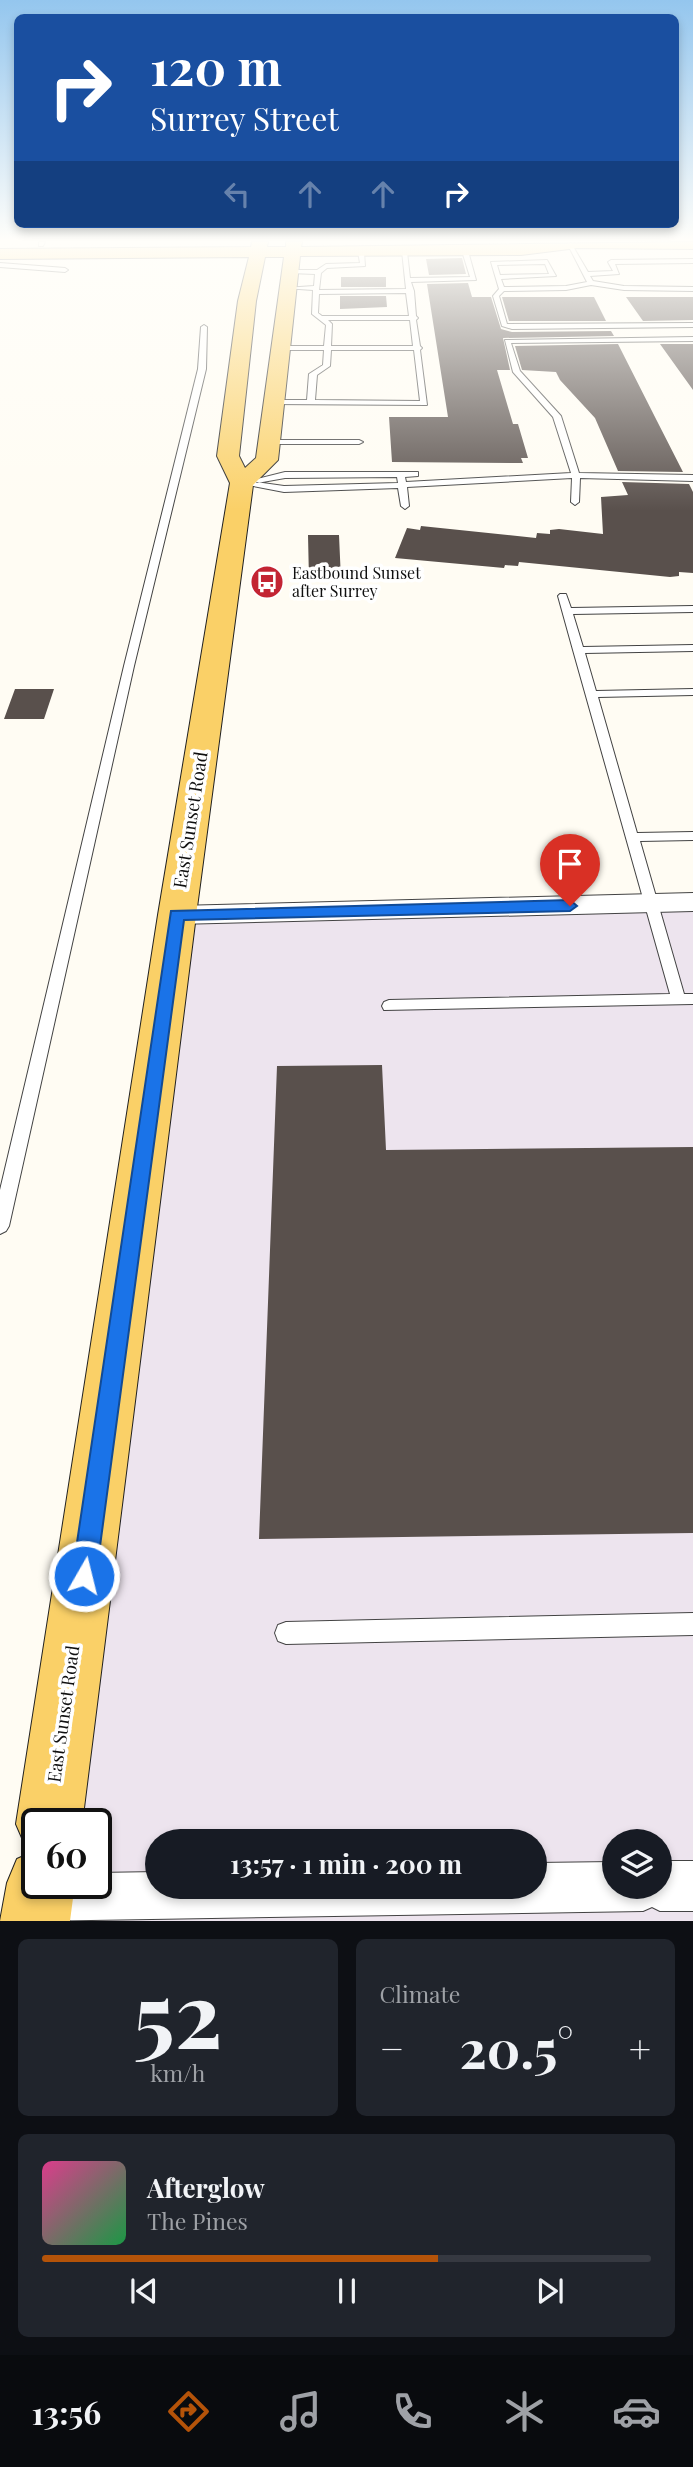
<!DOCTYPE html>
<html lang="en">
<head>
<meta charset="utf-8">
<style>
	:root { --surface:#171b24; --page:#20242c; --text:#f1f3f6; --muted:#9ea1a6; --line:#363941; --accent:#b45309 }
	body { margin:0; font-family:"Playfair Display",serif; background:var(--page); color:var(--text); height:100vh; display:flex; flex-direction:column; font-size:26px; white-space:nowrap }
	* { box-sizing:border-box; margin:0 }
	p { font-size:23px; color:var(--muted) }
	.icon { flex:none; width:38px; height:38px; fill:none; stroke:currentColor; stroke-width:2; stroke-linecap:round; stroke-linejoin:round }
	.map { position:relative; height:1921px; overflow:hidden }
	.drawer { display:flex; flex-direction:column; gap:18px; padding:18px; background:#0d0f14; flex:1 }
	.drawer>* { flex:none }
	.guide { position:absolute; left:14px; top:14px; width:665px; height:214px; border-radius:10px; box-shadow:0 4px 10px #0003; background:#1a4fa0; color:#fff; overflow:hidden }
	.buttons { position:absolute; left:602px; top:1829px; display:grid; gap:14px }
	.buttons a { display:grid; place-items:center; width:70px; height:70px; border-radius:50%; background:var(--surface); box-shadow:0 4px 10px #0003; font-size:35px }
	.speed { position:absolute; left:21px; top:1808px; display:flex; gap:14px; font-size:35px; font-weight:700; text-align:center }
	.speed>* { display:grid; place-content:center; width:91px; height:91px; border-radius:50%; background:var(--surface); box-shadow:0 4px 10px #0003; line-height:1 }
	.speed .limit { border:4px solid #111; border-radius:10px; background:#fff; color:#111 }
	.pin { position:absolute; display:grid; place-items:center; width:60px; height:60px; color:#fff; margin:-72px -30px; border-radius:50% 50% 50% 0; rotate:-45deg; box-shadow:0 0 7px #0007 }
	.pin .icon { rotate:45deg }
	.me { position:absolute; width:77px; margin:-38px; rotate:8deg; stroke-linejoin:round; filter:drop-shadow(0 0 5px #0008) }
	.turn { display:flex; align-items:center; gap:24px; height:147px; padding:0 21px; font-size:32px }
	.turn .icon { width:91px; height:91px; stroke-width:2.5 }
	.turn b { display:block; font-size:49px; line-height:60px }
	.lanes { display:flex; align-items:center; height:66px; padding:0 21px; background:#0003; justify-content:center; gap:35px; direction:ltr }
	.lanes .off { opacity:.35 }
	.big { font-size:52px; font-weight:700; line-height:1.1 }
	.drawer .widget { flex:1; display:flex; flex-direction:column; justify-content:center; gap:10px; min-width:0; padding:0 24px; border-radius:10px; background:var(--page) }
	.drawer .dial { align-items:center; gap:0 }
	.dial b { font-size:91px; line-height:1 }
	.song { display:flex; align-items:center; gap:21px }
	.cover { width:84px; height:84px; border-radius:10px; background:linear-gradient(135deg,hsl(330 70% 55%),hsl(140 70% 35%)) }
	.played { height:7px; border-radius:4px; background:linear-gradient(90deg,var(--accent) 65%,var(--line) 65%) }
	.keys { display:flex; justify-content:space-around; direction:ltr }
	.heat { display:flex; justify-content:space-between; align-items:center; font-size:38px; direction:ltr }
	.drawer .tiles { flex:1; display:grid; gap:18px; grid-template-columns:1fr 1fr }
	.widget:last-child { grid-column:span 2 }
	.trip { position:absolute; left:145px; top:1829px; width:402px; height:70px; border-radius:35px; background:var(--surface); box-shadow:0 4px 10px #0003; font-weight:700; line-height:70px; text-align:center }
	.dock { display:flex; height:112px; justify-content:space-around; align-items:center; background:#090b0e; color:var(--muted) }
	.dock .icon { width:49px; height:49px }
	.dock .on { color:var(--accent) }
	.dock b { font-size:32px; color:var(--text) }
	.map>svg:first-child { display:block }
</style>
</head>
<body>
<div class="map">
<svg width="693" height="1921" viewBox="0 0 693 1921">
	<rect width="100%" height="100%" fill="#fffcf3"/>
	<!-- industrial -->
	<path fill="#ede4ee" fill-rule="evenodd" d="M693 902V1921H49L96 1883V1824L61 1823 177 915ZM158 1841H536V1886H158ZM614 1841H660V1886H614Z"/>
	<!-- building -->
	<path fill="#59504c" d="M462 258 466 274 429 275 426 259Z
		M341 277H386V287H341Z
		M468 283 472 297H491L501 329 512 332 611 331 614 336 503 338 510 370H497L513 424H518L528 458H521L523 463 392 462 389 417H448L427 284Z
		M340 296H386L387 307 340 309Z
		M502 297H594L606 321H509Z
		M626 297H693V320L643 321Z
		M618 344 657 421 683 472 618 471 595 418 560 380 556 372 522 370 515 346Z
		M660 344H693V390Z
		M622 482 689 484 693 492V573L679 572V576L670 577 519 562 518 566 505 565 504 568 395 558 407 528 420 530 421 526 536 538 537 533 550 534V530L559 529 603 534 601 497 628 495Z
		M308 535H339L341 580H309Z
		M15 689H54L44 719H4Z
		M382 1065 386 1150 693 1147V1533L259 1539 277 1066Z"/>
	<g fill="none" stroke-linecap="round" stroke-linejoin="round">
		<defs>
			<path id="lane" d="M39 242H45L43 246H39Z
				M571 243 588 272 613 271 608 262 611 260 693 259V263L615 264 619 274 590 276 593 281 624 286 693 287V291L624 290 591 285 566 290 504 291 499 296 507 324 693 323V327L512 329 502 326 493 296 499 289 491 262 547 260 556 276 501 279 504 287 566 286 587 282 568 245ZM545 264 549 274 500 275 497 265Z
				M465 249 468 251 476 280 411 282 414 291 416 316 418 318 416 320 420 346 422 348 420 350 427 405 271 404 270 402 274 400H307L309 374 323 365 324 350H281L278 348 281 346H324L326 325 312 314 313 290 285 288 314 286 315 274 290 273 288 270H317L326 264 360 263 358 252 361 250 364 252 365 266 327 268 321 273 319 290 406 289 402 251 407 252 410 278 470 277 462 251ZM406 293 409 316H322L318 313 319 294ZM328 320H410L413 346H331L332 324ZM331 350H414L420 401 315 400 317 375 330 366Z
				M0 263 65 268 68 270 65 272 0 267Z
				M204 325 207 327 206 369 134 666 9 1226 6 1231 0 1234V1190L124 666 198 369 201 327Z
				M693 337V341L511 343 520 371 561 416 579 473 693 475V481L580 478 579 502 575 505 571 502 572 478 407 487 409 506 405 509 401 506 398 488 284 492 238 483 242 480 284 486 398 483 397 477 285 478 257 483 253 480 285 472H418V476L405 477 406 482 571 473 553 417 513 372 505 340Z
				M269 440H359L363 442 359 444H266V440Z
				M560 594H566L571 608 693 606V612L573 614 583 647 693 645V651L585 653 596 691 693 689V695L598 697 637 833 693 832V840L640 841 684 994H693V1004L384 1010 382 1006 384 1002 389 1000 670 994 573 650 558 596Z
				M693 1613V1635L286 1644 278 1641 275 1633 278 1625 286 1622Z"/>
			<path id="street" d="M693 893V911L177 924 167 922 164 915 167 908 177 906Z
				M660 1861H693V1911H660L652 1907 643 1911 31 1921 20 1917 13 1899 20 1881 37 1875V1883H96V1873L158 1872V1886H536V1863L614 1862V1886H660Z"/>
			<path id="primary" d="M252 242H268L267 247H286V242H302L301 247 693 242V249L577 248 521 255 300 256 278 460 253 485 196 915 82 1824H37V1883H75L70 1921H0L7 1883 17 1859 35 1851 26 1847 16 1824 158 915 230 483 217 456 238 301 249 257 0 259V249L251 247ZM265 257H284L256 458 245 468 239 456 256 301Z"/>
		</defs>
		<!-- lane casing -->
		<use href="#lane" stroke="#434343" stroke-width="2"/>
		<!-- street casing -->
		<use href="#street" stroke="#434343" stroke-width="2"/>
		<!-- primary casing -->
		<use href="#primary" stroke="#212121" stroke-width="2"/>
		<!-- lane -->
		<use href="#lane" fill="#fff" fill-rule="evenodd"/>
		<!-- street -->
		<use href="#street" fill="#fff" fill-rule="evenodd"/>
		<!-- primary -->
		<use href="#primary" fill="#fad067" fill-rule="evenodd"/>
	</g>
	<!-- sky -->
	<linearGradient id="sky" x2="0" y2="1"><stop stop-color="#94c6ee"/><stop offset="0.47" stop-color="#fffefa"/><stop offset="1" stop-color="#fffefa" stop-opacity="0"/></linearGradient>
	<rect width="693" height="511" fill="url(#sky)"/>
	<!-- route -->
	<path fill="#1a73e8" stroke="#114b97" stroke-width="2" d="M570 900 577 906 570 911 184 920 96 1576 92 1584 84 1588 75 1584 72 1576 171 911Z"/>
	<!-- icons -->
	<defs>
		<symbol id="bus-disc" viewBox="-11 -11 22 22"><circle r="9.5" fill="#c32433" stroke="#fff"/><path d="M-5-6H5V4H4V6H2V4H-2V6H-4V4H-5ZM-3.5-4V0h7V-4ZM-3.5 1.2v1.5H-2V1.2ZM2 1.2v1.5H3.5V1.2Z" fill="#fff"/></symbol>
	</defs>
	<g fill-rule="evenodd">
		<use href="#bus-disc" x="248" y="563" width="38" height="38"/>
	</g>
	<g text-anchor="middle" stroke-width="7" stroke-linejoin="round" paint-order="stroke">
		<!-- far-poi labels -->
		<g font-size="16" fill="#101010" stroke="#fff" text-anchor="start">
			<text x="292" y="579">Eastbound Sunset<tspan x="292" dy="18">after Surrey</tspan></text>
		</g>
		<!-- street labels -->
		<g font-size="18" fill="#101010" stroke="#fff">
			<text transform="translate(191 820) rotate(-81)" y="6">East Sunset Road</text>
			<text transform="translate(64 1714) rotate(-82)" y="6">East Sunset Road</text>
		</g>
	</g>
</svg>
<div class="buttons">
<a><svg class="icon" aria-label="layers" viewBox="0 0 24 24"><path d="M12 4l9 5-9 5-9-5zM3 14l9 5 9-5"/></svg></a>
</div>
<div class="speed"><div class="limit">60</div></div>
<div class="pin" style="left:570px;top:906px;background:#d93025"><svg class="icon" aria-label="arrive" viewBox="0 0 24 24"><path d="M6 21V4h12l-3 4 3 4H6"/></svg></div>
<svg class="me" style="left:84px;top:1576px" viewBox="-20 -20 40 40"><circle r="17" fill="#1a73e8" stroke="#fff" stroke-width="3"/><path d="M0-11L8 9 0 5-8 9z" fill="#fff"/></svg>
<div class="trip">13:57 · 1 min · 200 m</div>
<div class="guide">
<div class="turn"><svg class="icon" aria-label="right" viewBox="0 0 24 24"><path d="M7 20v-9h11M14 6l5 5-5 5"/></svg><div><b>120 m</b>Surrey Street</div></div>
<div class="lanes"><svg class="icon off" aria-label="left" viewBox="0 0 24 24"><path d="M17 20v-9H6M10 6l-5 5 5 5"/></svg><svg class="icon off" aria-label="ahead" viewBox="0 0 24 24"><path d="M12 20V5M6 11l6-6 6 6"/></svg><svg class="icon off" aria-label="ahead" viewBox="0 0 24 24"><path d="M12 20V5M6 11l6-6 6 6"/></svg><svg class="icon" aria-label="right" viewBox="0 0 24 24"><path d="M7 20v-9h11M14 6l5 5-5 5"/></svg></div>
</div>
</div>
<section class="drawer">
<div class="tiles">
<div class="widget dial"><b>52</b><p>km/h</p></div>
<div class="widget"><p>Climate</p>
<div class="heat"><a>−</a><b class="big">20.5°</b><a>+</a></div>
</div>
<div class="widget">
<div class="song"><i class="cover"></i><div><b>Afterglow</b><p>The Pines</p></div></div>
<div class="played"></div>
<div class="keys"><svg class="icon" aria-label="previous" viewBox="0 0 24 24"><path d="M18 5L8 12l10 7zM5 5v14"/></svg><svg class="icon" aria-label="pause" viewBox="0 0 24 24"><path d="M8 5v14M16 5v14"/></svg><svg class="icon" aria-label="next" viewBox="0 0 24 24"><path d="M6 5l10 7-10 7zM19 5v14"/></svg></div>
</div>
</div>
</section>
<nav class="dock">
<b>13:56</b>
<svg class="icon on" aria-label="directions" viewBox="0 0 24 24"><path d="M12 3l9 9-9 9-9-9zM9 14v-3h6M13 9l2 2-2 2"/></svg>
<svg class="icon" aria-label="music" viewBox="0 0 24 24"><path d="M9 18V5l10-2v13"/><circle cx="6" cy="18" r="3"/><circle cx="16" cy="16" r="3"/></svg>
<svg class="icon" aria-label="phone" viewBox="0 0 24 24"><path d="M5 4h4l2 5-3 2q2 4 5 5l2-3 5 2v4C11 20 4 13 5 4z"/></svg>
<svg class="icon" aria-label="climate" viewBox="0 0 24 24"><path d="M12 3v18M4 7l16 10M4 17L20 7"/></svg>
<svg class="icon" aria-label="car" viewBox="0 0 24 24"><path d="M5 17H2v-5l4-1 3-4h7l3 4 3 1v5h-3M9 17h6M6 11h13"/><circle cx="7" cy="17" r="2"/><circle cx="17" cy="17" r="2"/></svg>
</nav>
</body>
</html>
